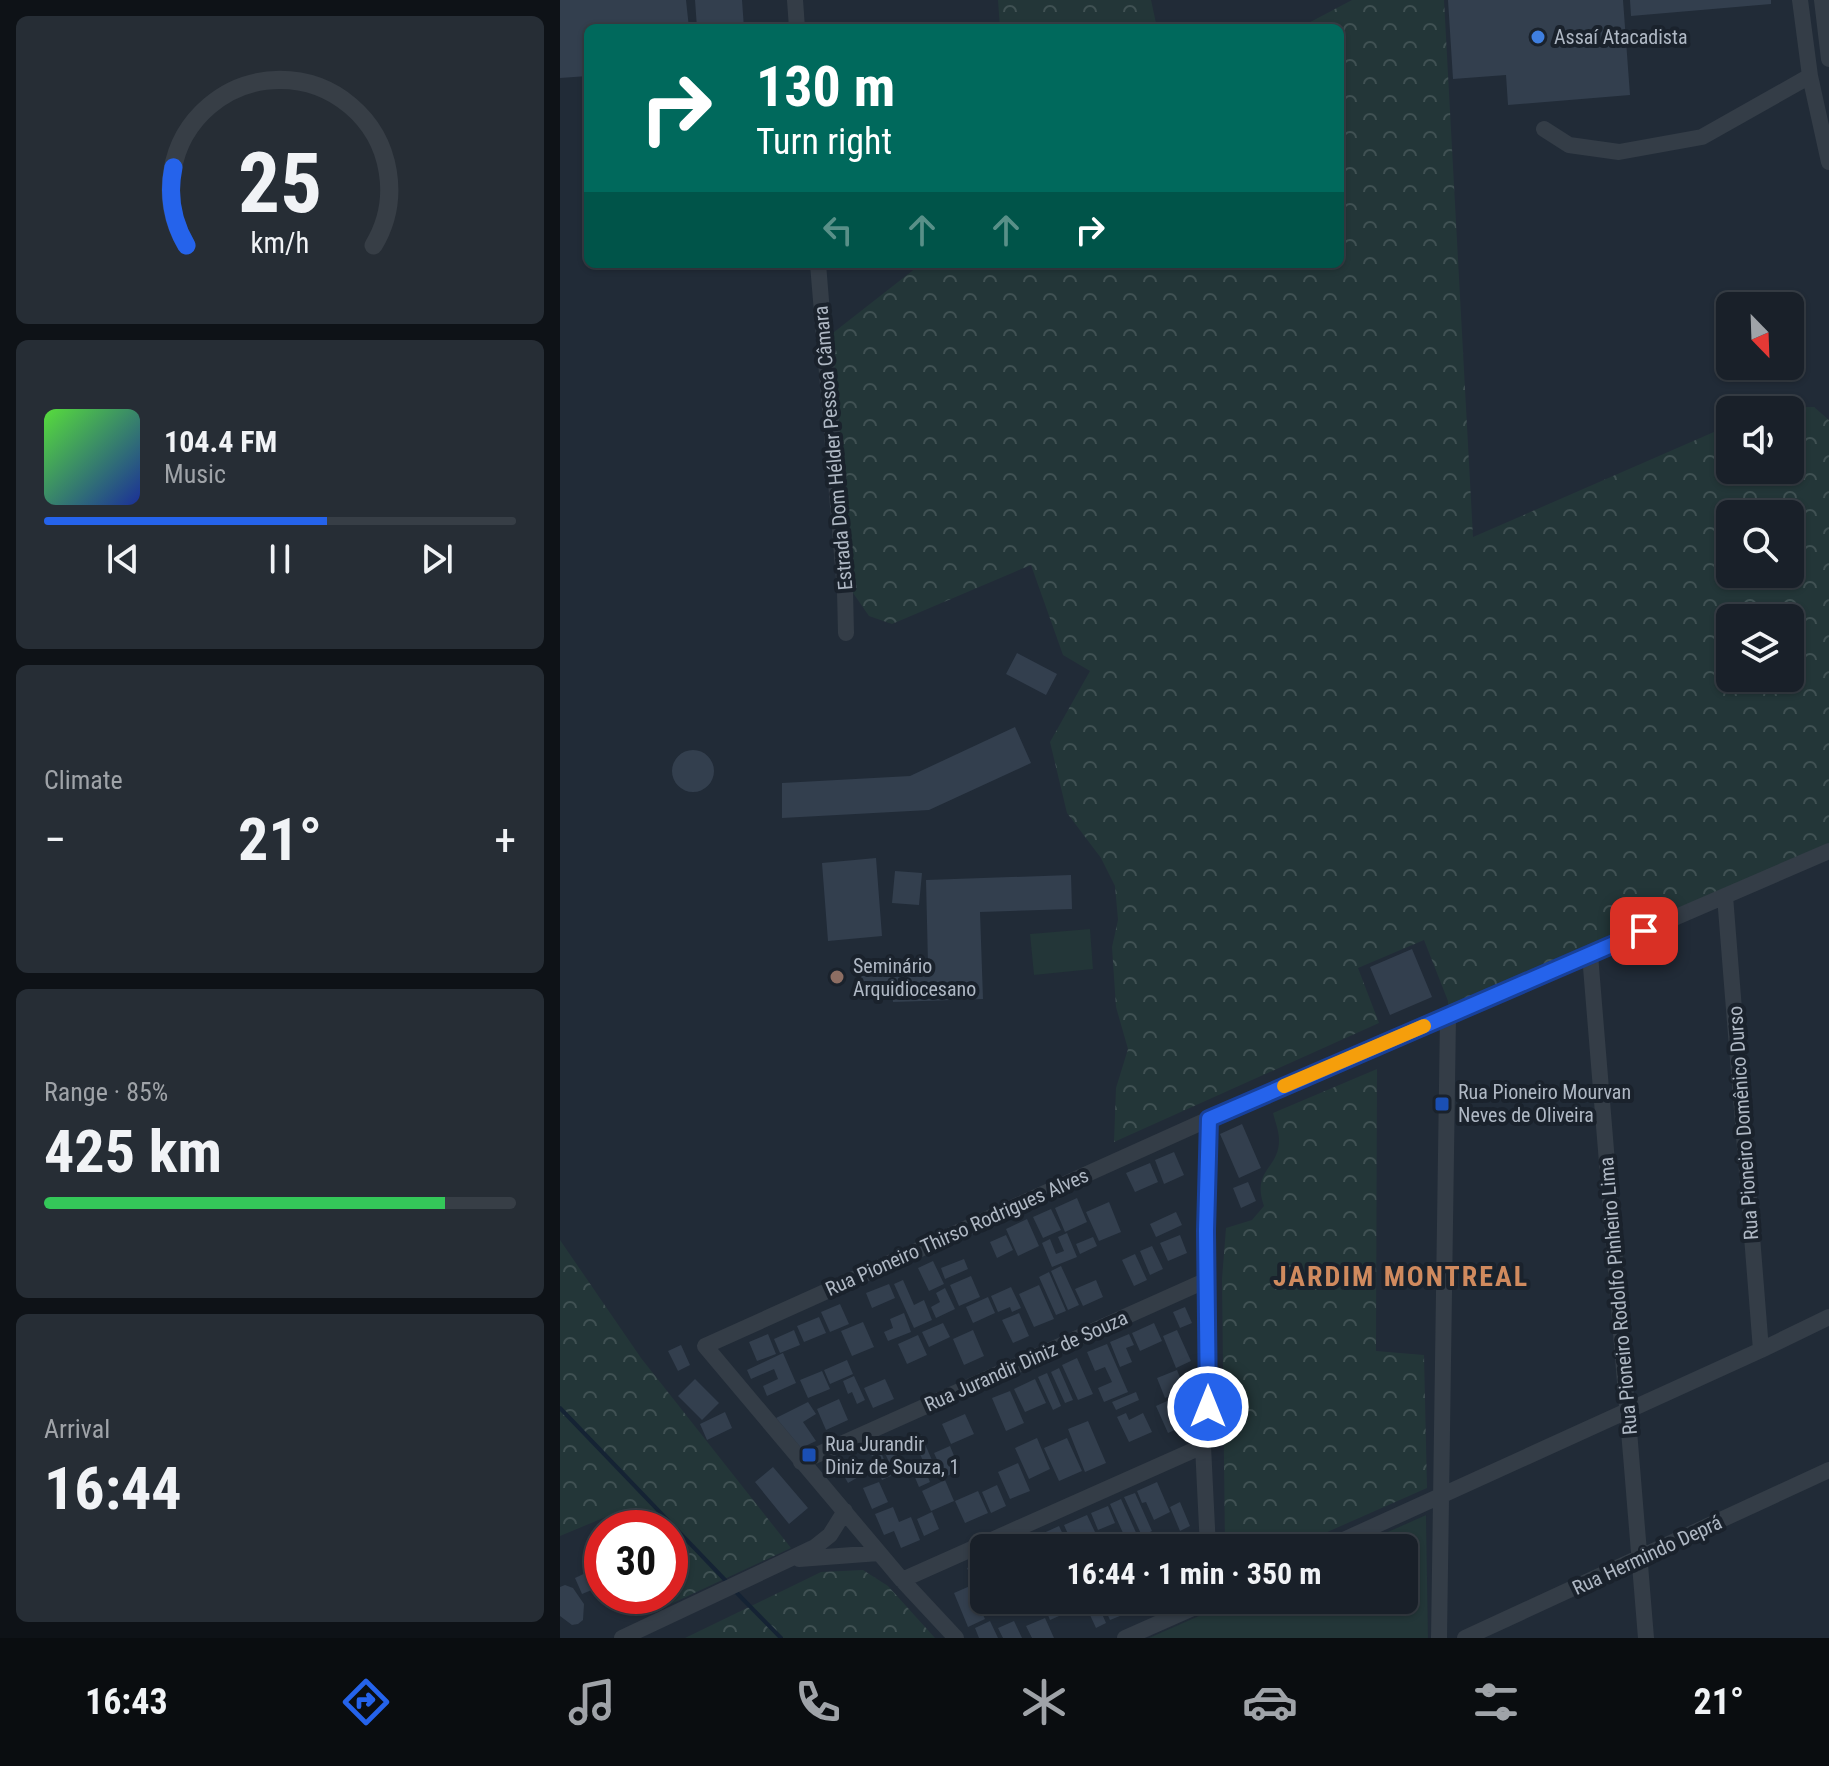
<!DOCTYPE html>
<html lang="en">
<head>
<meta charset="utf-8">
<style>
	:root { --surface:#192029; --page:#262d35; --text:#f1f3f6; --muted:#9fa3a8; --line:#373e46; --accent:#2563eb }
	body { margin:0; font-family:"Roboto Condensed",sans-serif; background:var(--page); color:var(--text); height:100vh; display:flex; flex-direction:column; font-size:30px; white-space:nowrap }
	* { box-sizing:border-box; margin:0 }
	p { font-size:26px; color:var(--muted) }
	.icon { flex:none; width:44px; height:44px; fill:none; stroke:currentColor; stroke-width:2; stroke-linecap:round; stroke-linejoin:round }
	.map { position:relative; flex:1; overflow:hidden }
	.details { display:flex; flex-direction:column; gap:16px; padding:16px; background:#0e1217; width:560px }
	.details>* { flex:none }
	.top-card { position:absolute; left:24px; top:24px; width:760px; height:244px; border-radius:12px; box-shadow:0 2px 6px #0004,0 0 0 2px var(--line); background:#00695c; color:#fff; overflow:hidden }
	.needle { width:52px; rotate:157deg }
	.fabs { position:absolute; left:1156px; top:292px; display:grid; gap:16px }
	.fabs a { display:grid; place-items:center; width:88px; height:88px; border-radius:12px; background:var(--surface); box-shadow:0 2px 6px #0004,0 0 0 2px var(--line); font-size:40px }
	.speed { position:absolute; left:24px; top:1510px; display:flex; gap:16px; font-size:40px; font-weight:700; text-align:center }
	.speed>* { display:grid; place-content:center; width:104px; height:104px; border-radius:50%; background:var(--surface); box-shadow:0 2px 6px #0004,0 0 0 2px var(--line); line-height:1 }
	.speed .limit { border:12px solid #d22; background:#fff; color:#111 }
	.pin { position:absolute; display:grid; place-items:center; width:68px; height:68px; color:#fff; margin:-34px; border-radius:16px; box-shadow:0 4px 12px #0006 }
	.me { position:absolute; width:88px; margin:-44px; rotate:0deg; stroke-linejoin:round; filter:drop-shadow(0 0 6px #0008) }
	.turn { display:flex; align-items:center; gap:28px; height:168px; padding:0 40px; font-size:36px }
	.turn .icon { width:104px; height:104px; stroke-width:2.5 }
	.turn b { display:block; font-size:56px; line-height:68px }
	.lanes { display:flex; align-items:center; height:76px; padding:0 40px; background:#0003; justify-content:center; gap:40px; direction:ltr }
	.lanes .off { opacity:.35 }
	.big { font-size:60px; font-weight:700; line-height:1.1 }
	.details .tile { flex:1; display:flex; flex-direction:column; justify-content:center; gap:12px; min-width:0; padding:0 28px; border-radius:12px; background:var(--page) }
	.details .dial { align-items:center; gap:0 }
	.dial svg { height:208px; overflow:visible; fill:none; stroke:var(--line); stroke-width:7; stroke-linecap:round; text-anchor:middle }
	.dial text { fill:var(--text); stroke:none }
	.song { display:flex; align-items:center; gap:24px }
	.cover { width:96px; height:96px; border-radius:12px; background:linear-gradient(135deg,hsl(110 70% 55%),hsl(230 70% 35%)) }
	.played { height:8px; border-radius:4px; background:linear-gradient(90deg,var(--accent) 60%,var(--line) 60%) }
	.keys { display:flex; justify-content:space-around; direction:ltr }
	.heat { display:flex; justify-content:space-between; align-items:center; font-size:44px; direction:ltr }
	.charge { height:12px; border-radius:6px; background:linear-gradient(90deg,#34c759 85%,var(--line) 0) }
	.trip { position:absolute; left:410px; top:1534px; width:448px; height:80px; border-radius:12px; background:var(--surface); box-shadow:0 2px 6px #0004,0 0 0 2px var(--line); font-weight:700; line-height:80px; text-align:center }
	.dock { display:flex; height:128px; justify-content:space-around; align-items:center; background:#0a0d10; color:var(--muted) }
	.dock .icon { width:56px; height:56px }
	.dock .selected { color:var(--accent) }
	.dock b { font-size:36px; color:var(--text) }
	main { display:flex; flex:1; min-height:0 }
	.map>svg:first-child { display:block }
</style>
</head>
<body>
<main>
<section class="details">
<div class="tile dial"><svg viewBox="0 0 100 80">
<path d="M14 69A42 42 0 1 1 86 69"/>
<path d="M14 69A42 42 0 0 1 9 39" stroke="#2563eb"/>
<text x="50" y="56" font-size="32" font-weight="700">25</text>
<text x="50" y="72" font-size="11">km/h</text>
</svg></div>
<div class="tile">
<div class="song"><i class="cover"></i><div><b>104.4 FM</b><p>Music</p></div></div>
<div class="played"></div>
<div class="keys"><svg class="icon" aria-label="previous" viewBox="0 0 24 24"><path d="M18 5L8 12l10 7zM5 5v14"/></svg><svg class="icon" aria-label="pause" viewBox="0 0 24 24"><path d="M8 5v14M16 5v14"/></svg><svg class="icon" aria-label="next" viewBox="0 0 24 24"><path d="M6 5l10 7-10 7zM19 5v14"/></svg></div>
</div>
<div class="tile"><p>Climate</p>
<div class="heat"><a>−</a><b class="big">21°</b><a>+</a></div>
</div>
<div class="tile"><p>Range · 85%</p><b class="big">425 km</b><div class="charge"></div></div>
<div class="tile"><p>Arrival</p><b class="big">16:44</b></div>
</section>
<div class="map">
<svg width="1269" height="1638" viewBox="0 0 1269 1638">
	<defs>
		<pattern id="forest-crowns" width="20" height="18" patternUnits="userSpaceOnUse" patternTransform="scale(2)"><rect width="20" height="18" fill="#233638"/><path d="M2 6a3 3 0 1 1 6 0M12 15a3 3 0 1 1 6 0" fill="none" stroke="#405153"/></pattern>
	</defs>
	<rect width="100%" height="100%" fill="#212b37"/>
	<!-- grass -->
	<path fill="#233638" d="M530 929 533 969 474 975 470 934Z
		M866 1515 868 1638H589L675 1600H844V1548H792Z"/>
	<!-- forest -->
	<path fill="url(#forest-crowns)" fill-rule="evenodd" d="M438 0H591L597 28H440Z
		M792 0H884L913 537 1170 425V470H1230V410H1206L1212 407H1254L1269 420V853L888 1016V1001L864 940 798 968 819 1023 554 1142 556 1088 568 1049 556 1007 552 947 558 920 555 886 541 858 507 813 490 742 530 671 503 655 471 565 332 624 309 616 291 590 269 336 361 264H780V28H739ZM1170 514H1230V574H1170ZM1170 618H1230V678H1170Z
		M817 1069 816 1351 864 1355 867 1488 731 1548H665L662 1279 666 1228 692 1220 704 1206C691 1169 720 1169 719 1139 719 1131 715 1121 713 1113Z
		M0 1240 81 1358 231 1548 100 1609 93 1596H110V1528H55L48 1516 0 1536Z
		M303 1570 328 1586 375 1638H125L261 1572Z"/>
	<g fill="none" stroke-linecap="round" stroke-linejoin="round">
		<!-- stream -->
		<path stroke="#152334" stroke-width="4" d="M0 1408 167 1582
			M173 1589 221 1638"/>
	</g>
	<!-- building -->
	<path fill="#333f4e" d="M0 0H126L129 28H28V76L0 78Z
		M135 0H182L184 28H137Z
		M888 0H1063L1070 95 948 105 946 75 893 79Z
		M1070 0H1211V4L1071 16Z
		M457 653 497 674 486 695 446 674Z
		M455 727 471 763 369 810 222 818V783L350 776Z
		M112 771a21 21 0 1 1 42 0a21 21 0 1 1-42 0Z
		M316 858 322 936 268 941 262 863Z
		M335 871 362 873 359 905 332 903Z
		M511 875 512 909 420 912 423 999 333 1002 332 989 302 991 301 976 331 975V965L368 964 366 880Z
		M852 949 872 997 830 1015 810 967Z
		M682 1124 701 1168 679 1178 660 1134Z
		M614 1152 624 1175 604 1184 595 1160Z
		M590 1163 598 1182 575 1192 566 1173Z
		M688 1182 696 1201 681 1208 673 1188Z
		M517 1198 527 1222 505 1232 495 1208Z
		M549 1202 561 1232 539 1241 526 1212Z
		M491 1209 501 1230 483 1238 473 1217Z
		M616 1212 622 1225 596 1237 590 1224Z
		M467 1219 479 1246 458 1256 446 1229Z
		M507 1233 517 1257 492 1267 482 1243 490 1239 496 1254 504 1251 498 1237Z
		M446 1235 453 1250 437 1258 430 1242Z
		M620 1235 627 1253 608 1261 600 1243Z
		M533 1237 537 1246 520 1254 516 1244Z
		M592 1246 603 1269 590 1275 580 1251Z
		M575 1254 587 1280 574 1286 562 1260Z
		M404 1259 408 1269 385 1279 381 1268Z
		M373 1261 384 1284 369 1291 358 1268Z
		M501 1266 519 1305 508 1310 491 1271Z
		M489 1272 506 1311 496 1315 479 1277Z
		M411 1276 420 1297 399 1306 390 1285Z
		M343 1280 354 1305 364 1300 372 1320 354 1328 334 1284Z
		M536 1280 543 1297 523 1306 515 1289Z
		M329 1284 335 1298 312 1308 306 1293Z
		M479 1285 494 1319 474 1327 459 1294Z
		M451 1287 461 1308 452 1312 450 1307 438 1312 431 1296Z
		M385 1288 395 1309 376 1318 371 1307 380 1302 376 1293Z
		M428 1297 435 1313 413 1323 406 1307Z
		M280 1304 289 1324 270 1332 261 1312Z
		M625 1307 632 1323 620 1328 613 1312Z
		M344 1313 351 1332 328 1341 324 1332 333 1328 330 1319Z
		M459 1313 469 1336 453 1343 442 1320Z
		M259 1317 266 1333 244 1342 237 1326Z
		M303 1322 314 1347 292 1356 281 1331Z
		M383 1323 390 1337 369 1347 362 1332Z
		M594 1323 602 1341 580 1351 572 1333Z
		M234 1330 240 1345 220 1353 214 1339Z
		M413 1330 424 1356 404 1365 393 1339Z
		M617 1330 631 1361 616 1368 603 1336Z
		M208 1334 216 1354 197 1361 189 1342Z
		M569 1334 574 1345 566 1348 572 1362 560 1367 550 1342Z
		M358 1335 367 1355 347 1364 338 1344Z
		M547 1344 568 1392 544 1402 538 1388 552 1382 545 1367 535 1371 527 1352Z
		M121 1345 130 1365 118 1371 108 1351Z
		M223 1353 236 1383 207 1396 203 1386 218 1379 214 1369 191 1379 187 1370Z
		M517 1358 533 1394 518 1400 502 1365Z
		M287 1360 293 1374 270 1384 264 1370Z
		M499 1368 513 1400 505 1403 491 1372Z
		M617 1370 625 1390 605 1398 597 1378Z
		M262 1371 270 1389 248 1398 240 1380Z
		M487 1373 501 1406 493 1410 478 1377Z
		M294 1376 305 1400 297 1404 292 1392 288 1394 283 1381Z
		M135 1379 159 1403 142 1420 118 1396Z
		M325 1379 334 1399 313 1408 304 1388Z
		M475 1379 486 1403 465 1412 454 1389Z
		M450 1391 464 1423 446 1431 432 1398Z
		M576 1392 579 1400 556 1410 552 1402Z
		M616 1397 628 1424 608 1433 596 1406Z
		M279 1399 288 1420 266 1430 257 1409Z
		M248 1402 256 1414 243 1422 256 1441 241 1448 216 1418Z
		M165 1412 172 1428 147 1440 140 1424Z
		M566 1413 569 1420 583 1413 592 1432 569 1442 557 1417Z
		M405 1414 414 1434 391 1444 382 1424Z
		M528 1421 546 1463 525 1472 508 1429Z
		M361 1435 375 1467 367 1470 353 1438Z
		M477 1438 490 1469 469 1479 455 1448Z
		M507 1438 522 1471 499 1481 484 1448Z
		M332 1445 344 1471 335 1475 323 1449Z
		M390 1446 400 1470 385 1477 374 1453Z
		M320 1450 331 1476 322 1480 311 1454Z
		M290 1460 300 1476 288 1483 279 1467Z
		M362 1463 370 1482 359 1487 351 1468Z
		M458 1463 470 1491 450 1499 438 1472Z
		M213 1467 248 1508 229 1524 195 1482Z
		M385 1480 394 1501 371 1511 362 1491Z
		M319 1482 328 1502 312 1509 303 1488Z
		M597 1482 610 1512 594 1520 586 1502 582 1503 577 1491Z
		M437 1485 446 1506 431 1513 422 1492Z
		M418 1491 428 1513 405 1523 395 1501Z
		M575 1493 592 1531 582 1536 564 1497Z
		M561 1499 578 1537 567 1542 550 1504Z
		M620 1502 630 1526 620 1531 610 1507Z
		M548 1506 555 1523 538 1530 531 1513Z
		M333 1507 339 1522 351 1517 360 1540 341 1548 334 1531 324 1535 315 1514Z
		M372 1512 379 1529 364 1536 357 1519Z
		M527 1515 535 1532 512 1543 504 1525Z
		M499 1526 508 1545 501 1548H483L477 1536Z
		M424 1561V1600H445L448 1606 428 1615 407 1568Z
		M32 1570 39 1587 22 1594 15 1578Z
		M5 1585 13 1588 24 1604 23 1620 18 1624 12 1625 0 1616V1587Z
		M410 1586 425 1619 408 1627 394 1593Z
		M490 1600H502L508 1612 490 1620 485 1608 492 1605Z
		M508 1600H536L546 1623 536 1628 524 1602 511 1607Z
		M541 1600H565L570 1612 550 1620Z
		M485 1618 494 1638H472L466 1626Z
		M430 1621 438 1638H419L415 1628Z
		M454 1621 462 1638H443L438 1628Z"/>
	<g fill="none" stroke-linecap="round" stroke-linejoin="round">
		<!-- minor -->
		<path stroke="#343d47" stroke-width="16" d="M235 0 237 28
			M1240 0 1250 76 1269 162
			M1262 0 1269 59
			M984 129 1009 145 1059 152 1142 137 1250 76
			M258 264 285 591 286 633
			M1165 896 1201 1350
			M1030 955 1086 1638
			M241 1462 647 1280
			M648 1548 643 1446 648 1407 646 1231 649 1119
			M766 1548 1201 1350 1269 1317
			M239 1559 319 1553
			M342 1580 643 1446
			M62 1638 255 1547 270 1535 285 1511
			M396 1638 342 1580 145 1346 649 1119 1269 851
			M565 1638 651 1600
			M879 1638 888 1016
			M905 1638 1269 1470"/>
	</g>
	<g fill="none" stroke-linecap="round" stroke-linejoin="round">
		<defs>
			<path id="route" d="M648 1407 646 1231 649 1119 1084 931"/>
		</defs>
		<!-- route casing -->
		<use href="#route" stroke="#184099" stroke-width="20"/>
		<!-- route -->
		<use href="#route" stroke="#2563eb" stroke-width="14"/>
		<!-- slow -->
		<path stroke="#f59e0b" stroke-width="14" d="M724 1086 864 1026"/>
	</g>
	<!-- markers -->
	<circle fill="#3f7fe0" stroke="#1a222c" stroke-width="3" cx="978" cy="37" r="8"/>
	<circle fill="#8d6e63" stroke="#1a222c" stroke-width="3" cx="277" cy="977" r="8"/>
	<g fill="#1a4fb4" stroke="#1a222c" stroke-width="3">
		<rect x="874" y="1096" width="16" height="16" rx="4"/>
		<rect x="241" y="1447" width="16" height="16" rx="4"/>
	</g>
	<g text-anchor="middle" stroke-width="8" stroke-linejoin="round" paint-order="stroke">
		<!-- poi labels -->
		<g font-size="20" fill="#afb8c4" stroke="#1a222c" text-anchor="start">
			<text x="994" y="44">Assaí Atacadista</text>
			<text x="293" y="973">Seminário<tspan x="293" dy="23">Arquidiocesano</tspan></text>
			<text x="898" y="1099">Rua Pioneiro Mourvan<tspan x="898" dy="23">Neves de Oliveira</tspan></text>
			<text x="265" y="1451">Rua Jurandir<tspan x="265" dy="23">Diniz de Souza, 1</tspan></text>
		</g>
		<!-- street labels -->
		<g font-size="20" fill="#afb8c4" stroke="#1a222c">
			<text transform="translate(273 448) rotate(-95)" y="7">Estrada Dom Hélder Pessoa Câmara</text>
			<text transform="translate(1183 1123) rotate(-94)" y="7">Rua Pioneiro Domênico Durso</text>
			<text transform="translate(397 1232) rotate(-24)" y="7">Rua Pioneiro Thirso Rodrigues Alves</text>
			<text transform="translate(1058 1296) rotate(-95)" y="7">Rua Pioneiro Rodolfo Pinheiro Lima</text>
			<text transform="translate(466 1361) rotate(-24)" y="7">Rua Jurandir Diniz de Souza</text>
			<text transform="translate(1087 1555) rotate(-25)" y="7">Rua Hermindo Deprá</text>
		</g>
		<!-- district labels -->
		<g font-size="28" font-weight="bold" letter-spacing="2" fill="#d08a5e" stroke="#1a222c">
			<text x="841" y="1286">JARDIM MONTREAL</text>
		</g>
	</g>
</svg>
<div class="fabs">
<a><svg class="needle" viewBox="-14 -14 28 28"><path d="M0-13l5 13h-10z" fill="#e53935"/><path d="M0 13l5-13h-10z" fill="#9fa3a8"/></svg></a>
<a><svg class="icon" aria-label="sound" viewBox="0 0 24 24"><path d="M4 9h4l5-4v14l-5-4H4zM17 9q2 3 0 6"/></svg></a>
<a><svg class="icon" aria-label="search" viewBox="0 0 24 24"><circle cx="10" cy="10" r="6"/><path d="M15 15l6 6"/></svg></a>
<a><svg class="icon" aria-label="layers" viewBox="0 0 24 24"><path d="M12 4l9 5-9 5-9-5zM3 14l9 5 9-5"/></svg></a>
</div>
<div class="speed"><div class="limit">30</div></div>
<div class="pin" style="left:1084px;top:931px;background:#d93025"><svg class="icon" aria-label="arrive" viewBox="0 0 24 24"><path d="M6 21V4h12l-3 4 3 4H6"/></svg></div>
<svg class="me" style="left:648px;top:1407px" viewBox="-20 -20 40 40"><circle r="17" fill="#2563eb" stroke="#fff" stroke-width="3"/><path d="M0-11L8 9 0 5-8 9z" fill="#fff"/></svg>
<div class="trip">16:44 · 1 min · 350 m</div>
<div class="top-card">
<div class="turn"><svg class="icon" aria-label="right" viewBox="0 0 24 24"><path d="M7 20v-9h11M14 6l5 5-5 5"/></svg><div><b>130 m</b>Turn right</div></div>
<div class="lanes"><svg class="icon off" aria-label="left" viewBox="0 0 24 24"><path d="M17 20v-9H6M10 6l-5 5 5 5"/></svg><svg class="icon off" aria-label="ahead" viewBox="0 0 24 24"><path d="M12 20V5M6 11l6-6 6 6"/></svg><svg class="icon off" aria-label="ahead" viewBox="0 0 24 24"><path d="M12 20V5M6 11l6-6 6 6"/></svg><svg class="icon" aria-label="right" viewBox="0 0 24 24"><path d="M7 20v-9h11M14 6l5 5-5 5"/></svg></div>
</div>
</div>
</main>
<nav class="dock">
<b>16:43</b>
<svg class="icon selected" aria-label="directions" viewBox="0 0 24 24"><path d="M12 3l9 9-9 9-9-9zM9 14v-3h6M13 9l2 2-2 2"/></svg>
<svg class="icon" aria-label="music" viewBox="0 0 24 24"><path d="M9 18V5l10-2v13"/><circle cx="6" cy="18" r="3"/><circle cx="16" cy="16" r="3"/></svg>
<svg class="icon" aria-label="phone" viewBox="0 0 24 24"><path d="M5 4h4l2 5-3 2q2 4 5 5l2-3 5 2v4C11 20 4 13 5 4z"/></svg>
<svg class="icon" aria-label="climate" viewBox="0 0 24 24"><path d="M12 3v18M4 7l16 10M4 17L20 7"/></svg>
<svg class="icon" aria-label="car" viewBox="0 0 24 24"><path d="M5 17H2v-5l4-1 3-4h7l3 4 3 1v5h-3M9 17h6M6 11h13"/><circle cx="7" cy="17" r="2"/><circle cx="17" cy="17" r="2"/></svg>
<svg class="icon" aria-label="filters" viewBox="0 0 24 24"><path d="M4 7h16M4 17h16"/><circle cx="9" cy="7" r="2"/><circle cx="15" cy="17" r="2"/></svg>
<b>21°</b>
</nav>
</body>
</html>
